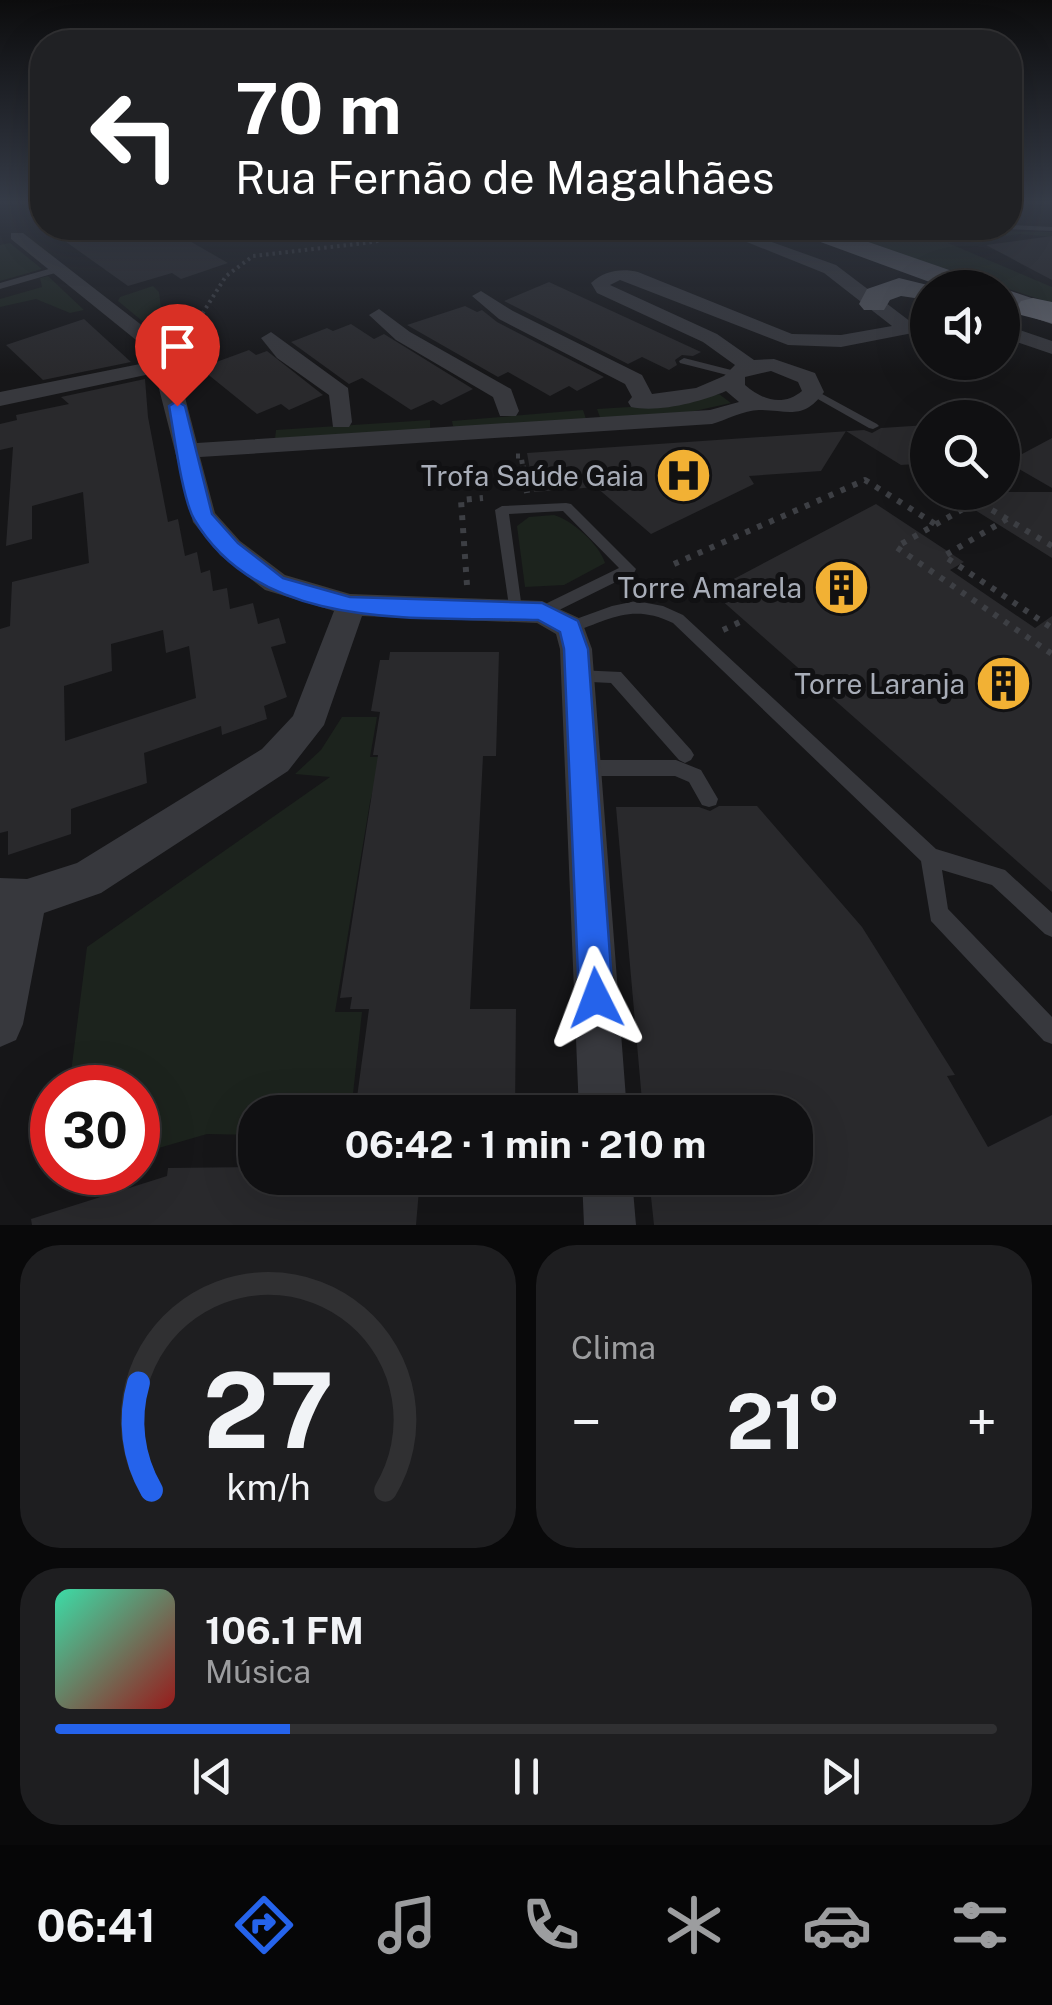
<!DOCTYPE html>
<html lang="pt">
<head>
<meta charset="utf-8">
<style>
	:root { --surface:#101012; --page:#1e1e20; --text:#f1f3f6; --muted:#9c9d9f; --line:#303032; --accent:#2563eb }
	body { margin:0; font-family:"Public Sans",sans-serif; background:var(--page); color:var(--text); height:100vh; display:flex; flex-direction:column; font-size:38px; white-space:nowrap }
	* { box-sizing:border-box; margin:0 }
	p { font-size:32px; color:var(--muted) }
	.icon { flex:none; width:55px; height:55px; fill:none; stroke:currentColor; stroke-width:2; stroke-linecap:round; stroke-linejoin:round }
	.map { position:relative; height:1225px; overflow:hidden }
	.side { display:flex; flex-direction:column; gap:20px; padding:20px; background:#09090a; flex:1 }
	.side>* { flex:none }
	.guide { position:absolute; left:30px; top:30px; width:992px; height:210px; border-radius:40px; box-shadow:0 10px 40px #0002,0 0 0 2px var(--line); background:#202124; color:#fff; overflow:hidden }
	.buttons { position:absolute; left:910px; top:270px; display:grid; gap:20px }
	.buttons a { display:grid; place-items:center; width:110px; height:110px; border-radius:50%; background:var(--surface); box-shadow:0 10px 40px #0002,0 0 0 2px var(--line); font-size:50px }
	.speed { position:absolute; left:30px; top:1065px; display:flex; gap:20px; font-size:50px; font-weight:700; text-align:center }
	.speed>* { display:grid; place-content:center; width:130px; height:130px; border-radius:50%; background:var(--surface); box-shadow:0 10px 40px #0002,0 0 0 2px var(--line); line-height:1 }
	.speed .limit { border:15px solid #d22; background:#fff; color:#111 }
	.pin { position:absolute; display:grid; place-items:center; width:85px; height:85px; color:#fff; margin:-102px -42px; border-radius:50% 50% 50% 0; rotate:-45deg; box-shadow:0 0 10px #0007 }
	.pin .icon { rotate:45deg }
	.me { position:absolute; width:110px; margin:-55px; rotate:357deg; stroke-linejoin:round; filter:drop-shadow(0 0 8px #0008) }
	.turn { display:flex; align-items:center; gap:35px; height:210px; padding:0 40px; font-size:45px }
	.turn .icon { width:130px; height:130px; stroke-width:2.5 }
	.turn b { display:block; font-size:70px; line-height:85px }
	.big { font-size:75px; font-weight:700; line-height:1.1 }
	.side .tile { flex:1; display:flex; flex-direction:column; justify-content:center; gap:15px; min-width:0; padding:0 35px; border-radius:40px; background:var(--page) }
	.side .dial { align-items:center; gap:0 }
	.dial svg { height:260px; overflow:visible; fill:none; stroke:var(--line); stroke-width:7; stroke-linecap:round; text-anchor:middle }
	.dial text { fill:var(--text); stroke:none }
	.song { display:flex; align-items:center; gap:30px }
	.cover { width:120px; height:120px; border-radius:15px; background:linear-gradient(135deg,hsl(160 70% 55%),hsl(0 70% 35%)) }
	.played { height:10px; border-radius:5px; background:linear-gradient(90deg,var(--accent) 25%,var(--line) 25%) }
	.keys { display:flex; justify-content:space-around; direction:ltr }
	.heat { display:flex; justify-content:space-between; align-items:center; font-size:55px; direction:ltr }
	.side .tiles { flex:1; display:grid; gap:20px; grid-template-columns:1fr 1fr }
	.tile:last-child { grid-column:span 2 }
	.trip { position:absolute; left:238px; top:1095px; width:575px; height:100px; border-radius:40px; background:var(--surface); box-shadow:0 10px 40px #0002,0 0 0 2px var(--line); font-weight:700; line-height:100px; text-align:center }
	.tabs { display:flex; height:160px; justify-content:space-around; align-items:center; background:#060607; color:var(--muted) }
	.tabs .icon { width:70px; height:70px }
	.tabs .active { color:var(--accent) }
	.tabs b { font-size:45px; color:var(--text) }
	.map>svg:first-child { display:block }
</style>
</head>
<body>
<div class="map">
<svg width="1052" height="1225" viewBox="0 0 1052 1225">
	<rect width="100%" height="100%" fill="#161618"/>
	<!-- green -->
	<path fill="#1c231d" d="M819 228 1052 232V237L1020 234 948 243 1052 287V303Z
		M10 243 42 269 0 281V245Z
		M48 276 84 310 70 313 36 299 0 307V299L42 287 40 278Z
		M153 286 159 292 165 340 118 301 120 297Z
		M719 394 731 403 681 414 601 420 597 409 678 404Z
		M583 410 586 419 461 429 453 426 452 421Z
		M430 420V431L275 439 276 430Z
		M554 515C572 520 600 545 605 563L564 585 525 587 517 526 529 517Z
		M342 717H377L370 757H381L370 802 335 1012H362L351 1112H255V1135L207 1134 138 1154V1088H69L87 947 330 777 295 774 321 750Z"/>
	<!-- building -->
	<path fill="#29292c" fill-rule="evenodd" d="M102 228H145L158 236 174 232 228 263 181 279 172 273 128 286 62 239Z
		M1052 236V280L986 245Z
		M549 282 701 352 693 356 682 355 675 360 677 365 669 370 642 357 628 364 504 301Z
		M465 306 477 312 482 310 497 322 604 377 577 391 569 386 550 396 508 372 498 377 407 325Z
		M84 319 131 362 43 380 6 345Z
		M351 324 374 339 384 334 473 389 441 405 433 400 411 410 362 378 349 384 291 342 327 328 333 331Z
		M249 350 256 355 267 351 323 395 289 410 281 404 257 414 200 368Z
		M145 379 148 417 168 522 178 519 185 556 197 552 201 573 210 570 213 591 227 588 230 609 253 603 258 624 279 618 286 643 271 647 287 697 264 706 267 719 222 735 221 726 144 753 147 783 71 809V834L8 855V831L0 833V629L10 626 12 582 89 563 83 492 32 506V539L6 546 13 447 0 450V424L17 420 16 415 69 404 61 397ZM163 630 166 653 189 646 196 698 65 741 64 686 112 671 111 644Z
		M928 425V463L901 465 846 431 821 471 749 476 754 484 651 534 596 487 534 492 527 453 864 430 872 433 881 428Z
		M1052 438V488L1007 462Z
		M946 492H1052V558Z
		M876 504 964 562 950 570 1035 628 1052 616V892L711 591Z
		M390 652H499L496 756H483L470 1009H516L515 1112H355L369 1009H350L352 997 340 998 378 755H373L380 712 371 711 380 660H389Z
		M719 806H757L862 927 955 1075 947 1076 988 1147 1052 1115V1225H654L649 1178H795V1112H643L616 807H699L710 811Z
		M255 1167V1178H420L416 1225H32L31 1219 167 1176 168 1168Z"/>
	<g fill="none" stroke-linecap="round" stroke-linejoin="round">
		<!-- path-far2 -->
		<path stroke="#3d3f44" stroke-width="4" stroke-dasharray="2.5 4" stroke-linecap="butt" d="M51 235 79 228
			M199 319 226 276 253 256 373 242 440 228H509"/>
		<!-- path-far1 -->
		<path stroke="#3d3f44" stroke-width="5" stroke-dasharray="4 5" stroke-linecap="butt" d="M175 344 185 338 200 317
			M516 456H521L523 468"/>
		<!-- path -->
		<path stroke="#3d3f44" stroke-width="6" stroke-dasharray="5 8" stroke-linecap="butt" d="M523 466 527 493
			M1007 519 944 556 1052 628
			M1052 546 977 501 896 547 1052 654
			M674 564 865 480 935 524
			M467 585 461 500 483 498
			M723 630 740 622"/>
		<!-- lane -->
		<path fill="#37383d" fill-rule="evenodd" d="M1010 225 1052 227V231L1007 229Z
			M59 266 62 267V271L0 289V283Z
			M684 358 739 372 740 374 735 377 680 363 679 361Z
			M813 389 877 424 879 426 873 429 869 428 809 394 808 392Z
			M566 503 571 504 636 569 634 573 547 616H537L535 612 537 608 619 568 563 511 509 514 522 609 515 615 510 613 495 510 502 506Z
			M636 601 663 606 683 615 936 849 1005 870 1052 913V937L1045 934 992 885 942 870 948 909 1052 1017V1044L1044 1041 931 921 921 861 673 623C631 603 610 620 570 633L565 631 562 627 565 623 612 606Z
			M577 670 621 672 691 750 694 755 691 760 685 763 679 760 611 683 571 681 569 676 571 671Z
			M583 760H676L701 770 718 799 716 805 709 807 702 805 689 782 675 776H583L577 774 574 768 577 762Z"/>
		<!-- street -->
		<path fill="#37383d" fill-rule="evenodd" d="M712 228H733L836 265 911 322 928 318V330L841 347 788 345 620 280 610 285 717 334 754 360 774 359 815 373 824 392C803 421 788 410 759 410 744 410 726 420 712 424L200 457 215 513 240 541 285 575 350 594 542 601 581 619 592 649 627 1112H579L560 649 556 634 537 623 362 616 324 725 288 771 101 893 44 913 23 1024 16 1040 0 1047V878L27 879 77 863 262 749 293 716 334 611 265 590 220 555 193 522 155 373 0 406V392L150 362 141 344 11 239V233H23L157 337 181 382 197 443 710 410 739 402 726 391C701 402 658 413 631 407L628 402 632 397 625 384 499 319 472 296 481 291 513 311 642 375 652 394 696 388 724 376 735 365 703 342 597 293 591 283C604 271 621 268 638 272L792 334 841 335 892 326 824 273ZM771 371 798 382 802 391C783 407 762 400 745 385V377Z
			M379 309 410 332 511 389 519 411 516 416H500L493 397 396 340 369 315Z
			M1002 324 1052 341V354L1002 337Z
			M271 332 348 388 352 422 349 427H333L329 395 277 358 261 338Z
			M582 1178H632L636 1225H584Z"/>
		<!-- primary -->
		<path fill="#53555c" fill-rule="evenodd" d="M792 228H828L984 282 988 288H946L796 233Z
			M899 278 940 288H928V300L901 296 890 300 884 310H864L859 304 867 289Z
			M1002 288 1052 305V324L1002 307Z"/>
		<!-- highway -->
		<path fill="#63666e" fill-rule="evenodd" d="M1033 298 1052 302V323L1021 315 1016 308 1021 301Z"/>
	</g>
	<!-- sky -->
	<linearGradient id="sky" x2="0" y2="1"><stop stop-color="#0c0c0d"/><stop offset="0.54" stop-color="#363c48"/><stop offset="1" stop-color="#363c48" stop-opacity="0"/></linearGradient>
	<rect width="1052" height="374" fill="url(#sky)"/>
	<!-- route -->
	<path fill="#2563eb" stroke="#184099" stroke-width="2.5" d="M177 401 185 406 212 514 238 543 283 578 350 597 542 603 578 621 588 649 613 998 608 1009 596 1014 584 1009 579 998 564 649 560 632 538 620C424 616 262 635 194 519 182 498 174 433 169 406Z"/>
	<!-- icons -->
	<defs>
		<symbol id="hospital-disc" viewBox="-11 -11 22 22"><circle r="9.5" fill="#f2b134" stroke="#111113"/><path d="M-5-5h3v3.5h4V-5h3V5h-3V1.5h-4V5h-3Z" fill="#111"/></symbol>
		<symbol id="building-disc" viewBox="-11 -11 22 22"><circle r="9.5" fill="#f2b134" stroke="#111113"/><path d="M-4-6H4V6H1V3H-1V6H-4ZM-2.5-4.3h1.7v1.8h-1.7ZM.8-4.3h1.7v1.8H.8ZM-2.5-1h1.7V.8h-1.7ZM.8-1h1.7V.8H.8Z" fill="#111"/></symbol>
	</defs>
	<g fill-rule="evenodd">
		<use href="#hospital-disc" x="652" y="444" width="63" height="63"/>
		<use href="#building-disc" x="810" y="556" width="63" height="63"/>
		<use href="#building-disc" x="972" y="652" width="63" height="63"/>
	</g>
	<g text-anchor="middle" stroke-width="10" stroke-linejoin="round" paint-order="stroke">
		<!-- poi labels -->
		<g font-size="28" fill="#a8adb8" stroke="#111113" text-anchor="end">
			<text x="644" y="486">Trofa Saúde Gaia</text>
			<text x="802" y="598">Torre Amarela</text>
			<text x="965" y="694">Torre Laranja</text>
		</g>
	</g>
</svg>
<div class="buttons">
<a><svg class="icon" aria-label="sound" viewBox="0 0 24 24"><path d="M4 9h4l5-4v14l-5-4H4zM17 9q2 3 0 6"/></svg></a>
<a><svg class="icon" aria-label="search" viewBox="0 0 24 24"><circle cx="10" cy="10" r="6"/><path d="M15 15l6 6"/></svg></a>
</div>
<div class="speed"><div class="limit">30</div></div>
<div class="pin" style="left:177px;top:406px;background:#d93025"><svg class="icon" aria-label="arrive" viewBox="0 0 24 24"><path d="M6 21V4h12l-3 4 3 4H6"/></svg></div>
<svg class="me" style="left:596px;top:998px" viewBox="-20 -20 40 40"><path d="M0-17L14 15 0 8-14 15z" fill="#2563eb" stroke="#fff" stroke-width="4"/></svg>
<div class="trip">06:42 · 1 min · 210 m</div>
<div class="guide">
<div class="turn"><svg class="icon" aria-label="left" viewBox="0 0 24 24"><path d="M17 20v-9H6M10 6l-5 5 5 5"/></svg><div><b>70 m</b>Rua Fernão de Magalhães</div></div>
</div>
</div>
<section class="side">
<div class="tiles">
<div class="tile dial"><svg viewBox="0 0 100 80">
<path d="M14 69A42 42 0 1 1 86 69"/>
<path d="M14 69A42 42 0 0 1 10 36" stroke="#2563eb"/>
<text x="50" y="56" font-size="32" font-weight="700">27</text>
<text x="50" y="72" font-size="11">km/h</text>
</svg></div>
<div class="tile"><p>Clima</p>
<div class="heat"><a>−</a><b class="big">21°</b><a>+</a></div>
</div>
<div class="tile">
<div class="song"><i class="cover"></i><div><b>106.1 FM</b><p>Música</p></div></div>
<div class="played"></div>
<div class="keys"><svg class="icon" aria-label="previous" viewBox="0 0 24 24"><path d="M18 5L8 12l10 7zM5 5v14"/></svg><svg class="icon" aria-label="pause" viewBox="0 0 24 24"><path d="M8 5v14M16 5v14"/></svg><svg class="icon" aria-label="next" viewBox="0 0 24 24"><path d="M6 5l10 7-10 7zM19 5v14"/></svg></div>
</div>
</div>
</section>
<nav class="tabs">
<b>06:41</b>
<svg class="icon active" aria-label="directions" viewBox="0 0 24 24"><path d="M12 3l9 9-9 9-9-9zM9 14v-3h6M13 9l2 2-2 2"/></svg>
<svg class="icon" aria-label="music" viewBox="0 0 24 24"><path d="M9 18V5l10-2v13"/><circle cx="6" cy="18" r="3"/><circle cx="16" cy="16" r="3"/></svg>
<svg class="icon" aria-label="phone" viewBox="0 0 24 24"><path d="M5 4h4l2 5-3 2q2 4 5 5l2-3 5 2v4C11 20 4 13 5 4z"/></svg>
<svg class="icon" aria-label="climate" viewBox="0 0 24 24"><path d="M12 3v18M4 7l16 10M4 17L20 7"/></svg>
<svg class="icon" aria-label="car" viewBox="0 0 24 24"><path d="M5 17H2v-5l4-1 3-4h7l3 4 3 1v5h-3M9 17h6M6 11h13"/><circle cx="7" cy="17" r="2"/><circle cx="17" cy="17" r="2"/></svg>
<svg class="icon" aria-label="filters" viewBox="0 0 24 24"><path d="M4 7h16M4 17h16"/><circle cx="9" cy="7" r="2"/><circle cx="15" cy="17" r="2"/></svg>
</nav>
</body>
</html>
